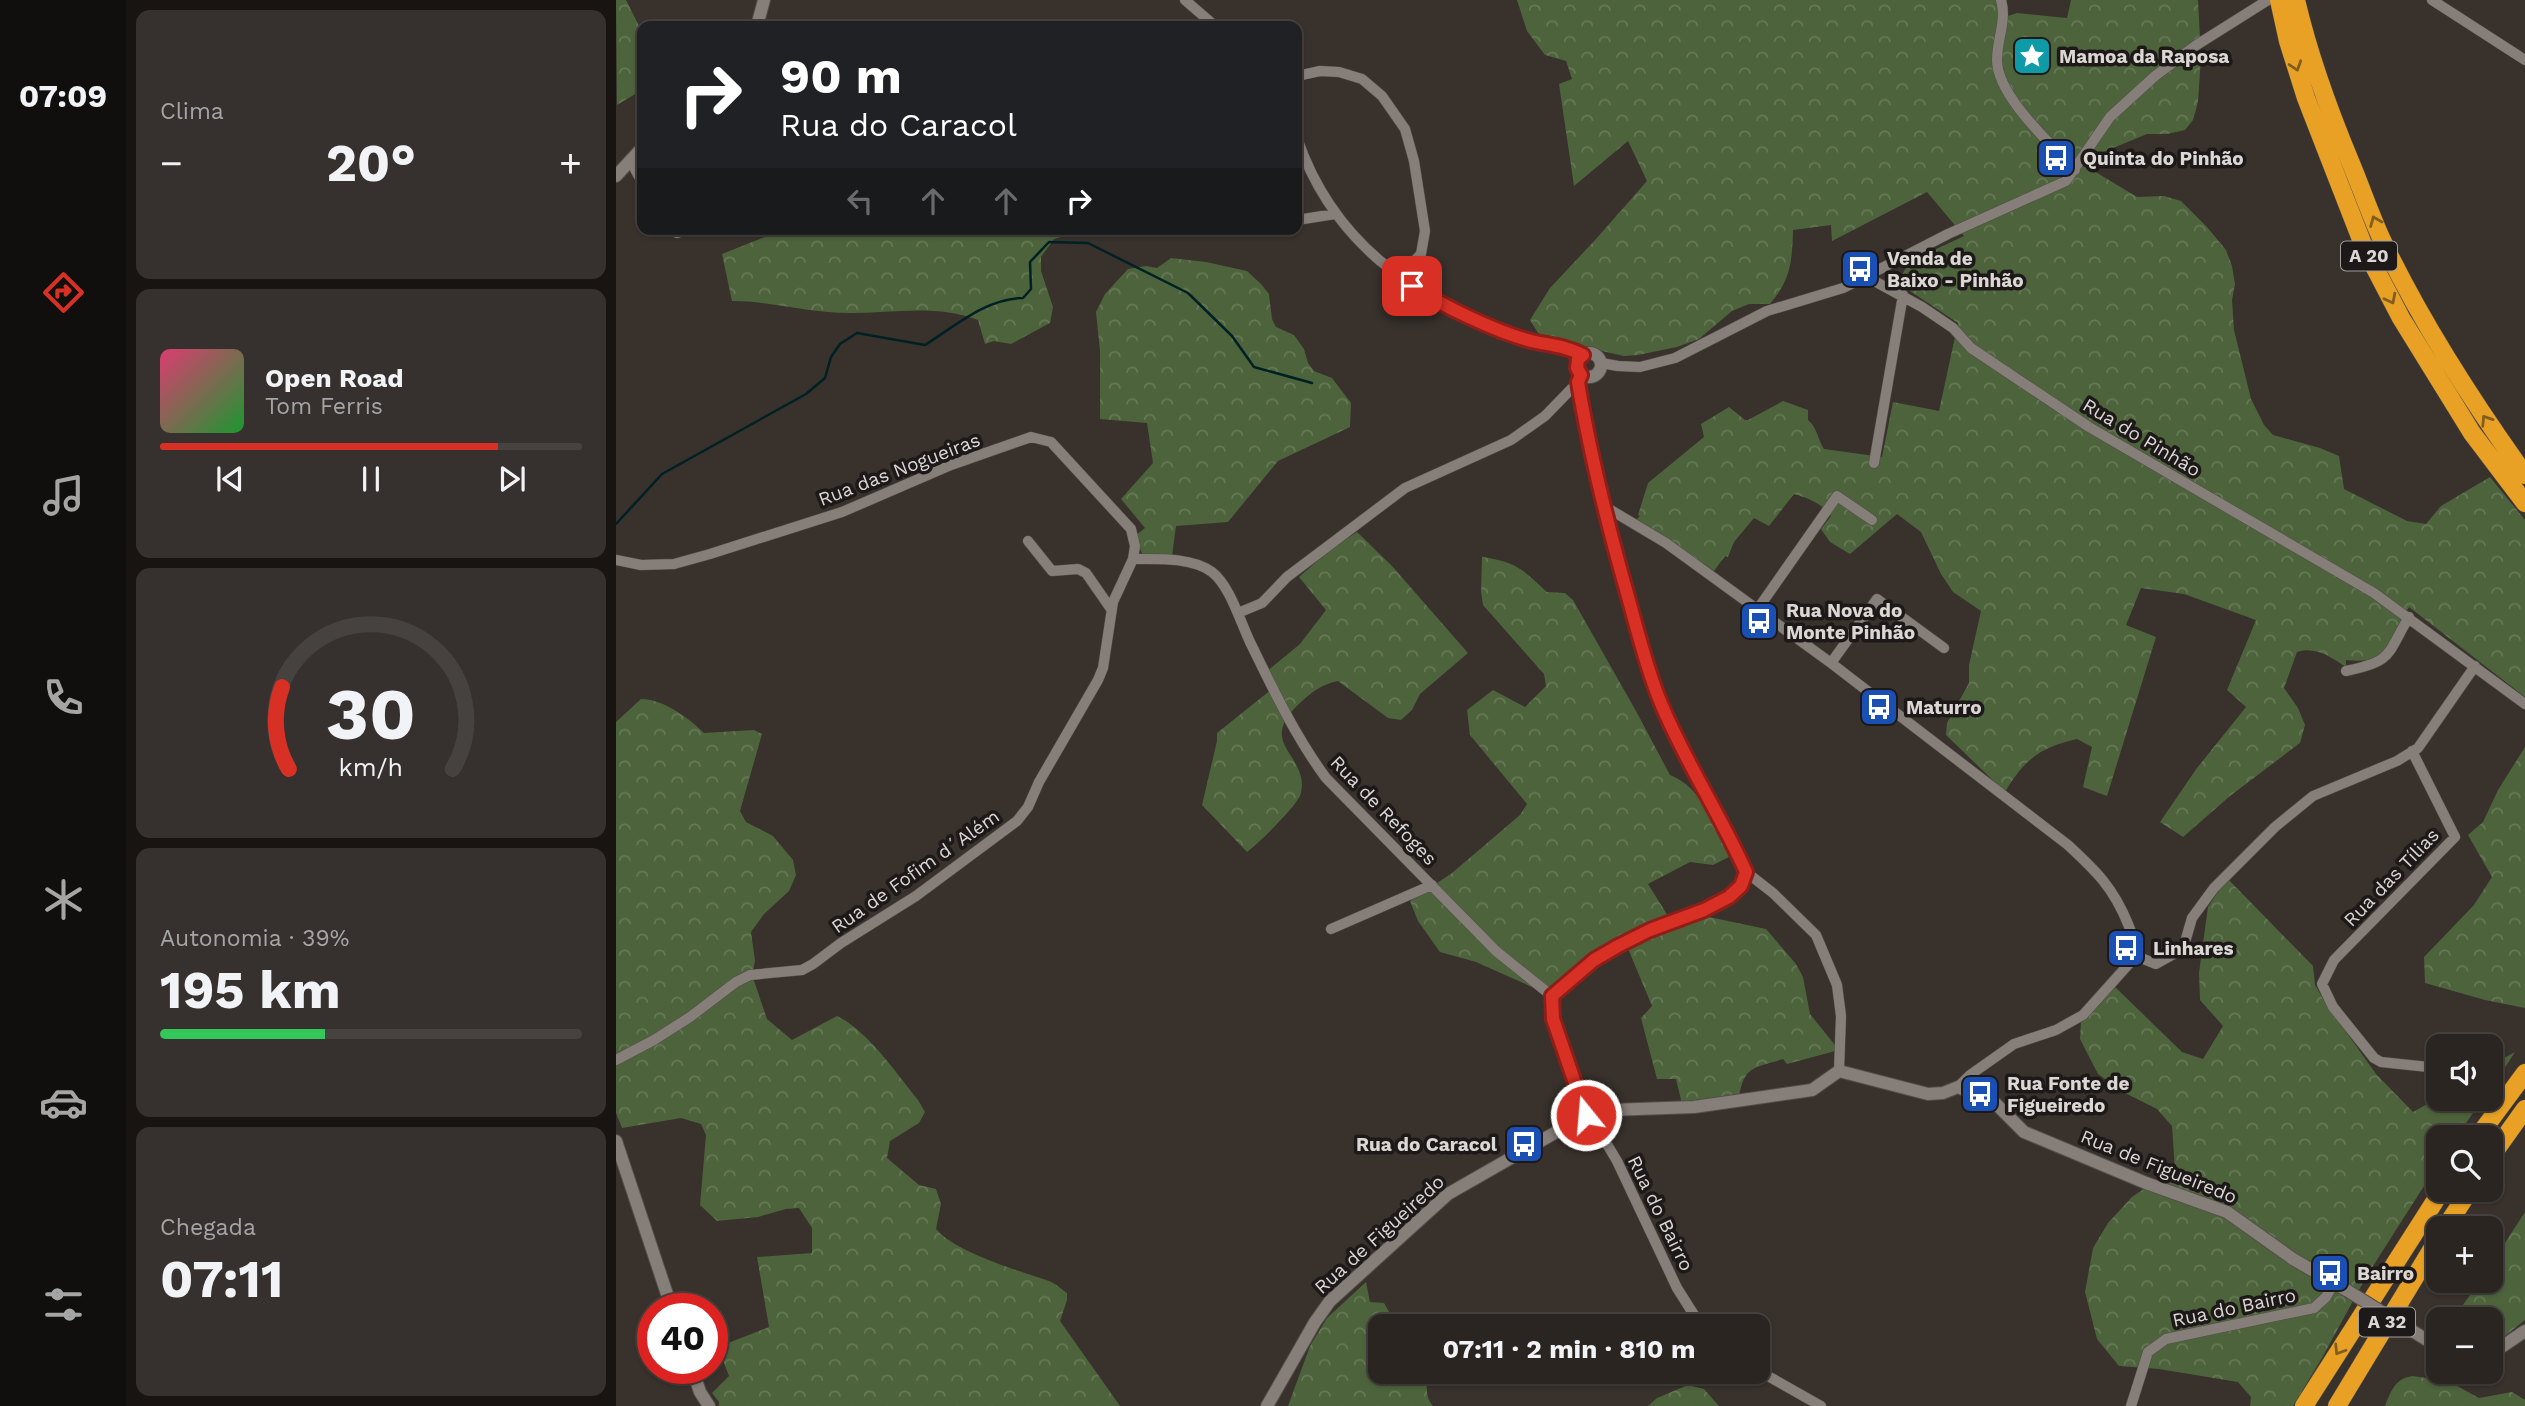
<!DOCTYPE html>
<html lang="pt">
<head>
<meta charset="utf-8">
<style>
	:root { --surface:#2a2521; --page:#36312e; --text:#f1f3f6; --muted:#a5a5a5; --line:#46423f; --accent:#d93025 }
	body { margin:0; font-family:"Work Sans",sans-serif; background:var(--page); color:var(--text); height:100vh; display:flex; flex-direction:column; font-size:26px; white-space:nowrap }
	* { box-sizing:border-box; margin:0 }
	p { font-size:23px; color:var(--muted) }
	.icon { flex:none; width:38px; height:38px; fill:none; stroke:currentColor; stroke-width:2; stroke-linecap:round; stroke-linejoin:round }
	.map { position:relative; flex:1; overflow:hidden }
	.side { display:flex; flex-direction:column; gap:10px; padding:10px; background:#171412; width:490px }
	.side>* { flex:none }
	.banner { position:absolute; left:21px; top:21px; width:665px; height:214px; border-radius:14px; box-shadow:0 2px 5px #0004,0 0 0 2px var(--line); background:#202124; color:#fff; overflow:hidden }
	.buttons { position:absolute; left:1810px; top:1034px; display:grid; gap:14px }
	.buttons a { display:grid; place-items:center; width:77px; height:77px; border-radius:14px; background:var(--surface); box-shadow:0 2px 5px #0004,0 0 0 2px var(--line); font-size:35px }
	.speed { position:absolute; left:21px; top:1293px; display:flex; gap:14px; font-size:35px; font-weight:700; text-align:center }
	.speed>* { display:grid; place-content:center; width:91px; height:91px; border-radius:50%; background:var(--surface); box-shadow:0 2px 5px #0004,0 0 0 2px var(--line); line-height:1 }
	.speed .limit { border:10px solid #d22; background:#fff; color:#111 }
	.pin { position:absolute; display:grid; place-items:center; width:60px; height:60px; color:#fff; margin:-30px; border-radius:14px; box-shadow:0 4px 10px #0006 }
	.me { position:absolute; width:77px; margin:-38px; rotate:343deg; stroke-linejoin:round; filter:drop-shadow(0 0 5px #0008) }
	.turn { display:flex; align-items:center; gap:24px; height:147px; padding:0 28px; font-size:32px }
	.turn .icon { width:91px; height:91px; stroke-width:2.5 }
	.turn b { display:block; font-size:49px; line-height:60px }
	.lanes { display:flex; align-items:center; height:66px; padding:0 28px; background:#0003; justify-content:center; gap:35px; direction:ltr }
	.lanes .off { opacity:.35 }
	.big { font-size:52px; font-weight:700; line-height:1.1 }
	.side .tile { flex:1; display:flex; flex-direction:column; justify-content:center; gap:10px; min-width:0; padding:0 24px; border-radius:14px; background:var(--page) }
	.side .dial { align-items:center; gap:0 }
	.dial svg { height:182px; overflow:visible; fill:none; stroke:var(--line); stroke-width:7; stroke-linecap:round; text-anchor:middle }
	.dial text { fill:var(--text); stroke:none }
	.song { display:flex; align-items:center; gap:21px }
	.cover { width:84px; height:84px; border-radius:10px; background:linear-gradient(135deg,hsl(340 70% 55%),hsl(130 70% 35%)) }
	.played { height:7px; border-radius:4px; background:linear-gradient(90deg,var(--accent) 80%,var(--line) 80%) }
	.keys { display:flex; justify-content:space-around; direction:ltr }
	.heat { display:flex; justify-content:space-between; align-items:center; font-size:38px; direction:ltr }
	.charge { height:10px; border-radius:5px; background:linear-gradient(90deg,#34c759 39%,var(--line) 0) }
	.trip { position:absolute; left:752px; top:1314px; width:402px; height:70px; border-radius:14px; background:var(--surface); box-shadow:0 2px 5px #0004,0 0 0 2px var(--line); font-weight:700; line-height:70px; text-align:center }
	main { display:flex; flex:1; min-height:0 }
	.dock { display:flex; flex-direction:column; width:126px; justify-content:space-around; align-items:center; background:#110f0d; color:var(--muted) }
	.dock .icon { width:49px; height:49px }
	.dock .current { color:var(--accent) }
	.dock b { font-size:32px; color:var(--text) }
	.map>svg:first-child { display:block }
</style>
</head>
<body>
<main>
<nav class="dock">
<b>07:09</b>
<svg class="icon current" aria-label="directions" viewBox="0 0 24 24"><path d="M12 3l9 9-9 9-9-9zM9 14v-3h6M13 9l2 2-2 2"/></svg>
<svg class="icon" aria-label="music" viewBox="0 0 24 24"><path d="M9 18V5l10-2v13"/><circle cx="6" cy="18" r="3"/><circle cx="16" cy="16" r="3"/></svg>
<svg class="icon" aria-label="phone" viewBox="0 0 24 24"><path d="M5 4h4l2 5-3 2q2 4 5 5l2-3 5 2v4C11 20 4 13 5 4z"/></svg>
<svg class="icon" aria-label="climate" viewBox="0 0 24 24"><path d="M12 3v18M4 7l16 10M4 17L20 7"/></svg>
<svg class="icon" aria-label="car" viewBox="0 0 24 24"><path d="M5 17H2v-5l4-1 3-4h7l3 4 3 1v5h-3M9 17h6M6 11h13"/><circle cx="7" cy="17" r="2"/><circle cx="17" cy="17" r="2"/></svg>
<svg class="icon" aria-label="filters" viewBox="0 0 24 24"><path d="M4 7h16M4 17h16"/><circle cx="9" cy="7" r="2"/><circle cx="15" cy="17" r="2"/></svg>
</nav>
<section class="side">
<div class="tile"><p>Clima</p>
<div class="heat"><a>−</a><b class="big">20°</b><a>+</a></div>
</div>
<div class="tile">
<div class="song"><i class="cover"></i><div><b>Open Road</b><p>Tom Ferris</p></div></div>
<div class="played"></div>
<div class="keys"><svg class="icon" aria-label="previous" viewBox="0 0 24 24"><path d="M18 5L8 12l10 7zM5 5v14"/></svg><svg class="icon" aria-label="pause" viewBox="0 0 24 24"><path d="M8 5v14M16 5v14"/></svg><svg class="icon" aria-label="next" viewBox="0 0 24 24"><path d="M6 5l10 7-10 7zM19 5v14"/></svg></div>
</div>
<div class="tile dial"><svg viewBox="0 0 100 80">
<path d="M14 69A42 42 0 1 1 86 69"/>
<path d="M14 69A42 42 0 0 1 11 33" stroke="#d93025"/>
<text x="50" y="56" font-size="32" font-weight="700">30</text>
<text x="50" y="72" font-size="11">km/h</text>
</svg></div>
<div class="tile"><p>Autonomia · 39%</p><b class="big">195 km</b><div class="charge"></div></div>
<div class="tile"><p>Chegada</p><b class="big">07:11</b></div>
</section>
<div class="map">
<svg width="1909" height="1406" viewBox="0 0 1909 1406">
	<defs>
		<pattern id="forest-crowns" width="20" height="18" patternUnits="userSpaceOnUse" patternTransform="scale(1.75)"><rect width="20" height="18" fill="#4d633c"/><path d="M2 6a3 3 0 1 1 6 0M12 15a3 3 0 1 1 6 0" fill="none" stroke="#667957"/></pattern>
	</defs>
	<rect width="100%" height="100%" fill="#38312c"/>
	<!-- forest -->
	<path fill="url(#forest-crowns)" d="M0 0H10L26 32V90L1 105Z
		M901 0H1384L1389 17 1401 13 1451 18 1455 0H1582L1585 57 1582 102 1577 120 1569 130 1551 134H1531L1497 148 1478 171 1521 197 1548 196 1565 201 1591 227 1610 250 1616 266 1619 284 1616 300 1618 330 1635 399 1648 425 1657 435 1704 448 1723 456 1728 489 1791 521 1810 524 1825 506 1874 477 1909 520V697L1793 607C1776 638 1775 666 1730 660V667C1715 657 1699 646 1681 652L1668 688 1682 708 1689 725 1684 743 1614 796 1567 837 1544 822 1581 768 1630 707 1611 690 1640 620 1568 594 1525 588 1510 625 1540 637 1491 796 1467 787 1476 747 1461 739C1423 748 1409 759 1389 792L1330 735 1331 723 1353 683V665L1365 611 1337 592 1325 574 1305 532 1281 514 1234 554 1214 542 1205 529 1215 516C1207 504 1192 498 1178 494L1153 526 1138 518 1118 542 1112 557 1109 556 1098 571 1087 563 1083 567 1017 523 1024 516 1022 515 1032 483 1088 437 1085 424 1113 407 1129 420H1132L1167 401 1192 410V420C1201 427 1202 440 1208 449L1266 457 1277 402 1323 411 1342 323 1294 291 1288 284 1287 273 1293 262 1348 236 1311 192 1216 241 1215 225 1177 230C1176 262 1175 279 1154 304H1133L1116 311 1083 339 1061 347 1022 355 1008 356 933 339 922 333 914 320 934 288 980 239 1031 181 1012 141 958 186 943 84 956 79 950 61 929 55 911 31Z
		M169 229H474L438 239 425 257V271L437 307 434 323 395 344 378 341 369 344 362 320C314 301 262 317 212 312 179 309 149 301 116 301L106 254Z
		M555 258 590 262 631 271 645 284 653 294 656 319 660 327 678 335 688 349 692 363 698 371 716 378 735 403 734 427 662 461 612 522 560 526 556 556H527L519 536 529 528 505 499 537 463 531 423 484 419V351L480 312 489 294 512 269 530 266 541 268Z
		M741 532 776 566 852 653 804 694 796 710 785 720 772 718 722 681C707 684 697 691 685 702 638 745 693 753 685 793 683 804 642 844 631 852L586 805 601 741V733L656 689 650 672 684 644 710 610 683 577 715 549Z
		M866 557C901 562 906 569 931 592L949 593 957 600 1020 711 1054 775C1087 788 1099 827 1113 857L1097 865 1074 862 1032 884 1059 927 1093 917 1150 929 1180 964 1187 977 1194 1014 1223 1050 1171 1064 1167 1059C1139 1068 1128 1065 1123 1097L1066 1104 1060 1079H1041L1025 1018 1036 1006 1008 939 936 996 860 962 824 952 802 921 794 901 836 873 904 815 911 804 854 735 851 710 877 690 909 707 930 686 928 674 867 605 865 591Z
		M25 699C47 699 73 718 88 733L138 730 146 734 124 811 130 822 157 836 177 860 180 875 173 891 148 914 135 932 139 961 136 975 151 1019 176 1040 221 1016C251 1030 281 1074 302 1100L309 1112 303 1123 274 1141 271 1158 303 1185 320 1189 325 1204 320 1229C339 1252 403 1271 433 1281 439 1283 445 1289 451 1293V1300L444 1321 504 1406H103V1402L96 1393 113 1376 102 1347 153 1327 141 1257 196 1253V1228L183 1208 170 1209 142 1217 101 1221 84 1205 90 1135 85 1124 65 1118 6 1128 0 1113V722Z
		M1909 747V1008L1869 1000 1809 983 1808 957 1858 905 1876 877 1852 835 1867 822 1882 790Z
		M1611 878 1697 966 1699 985 1709 1002 1760 1074 1797 1112 1822 1098 1867 1099 1840 1137 1822 1138V1164L1750 1277 1706 1358 1677 1406H1634L1635 1397 1622 1382 1543 1369 1503 1366 1481 1339 1469 1292 1477 1248 1492 1223 1516 1197 1529 1188 1554 1183 1559 1171 1556 1126 1541 1109 1509 1093 1482 1074 1464 1039 1465 1022 1495 983 1566 1052 1587 1059 1607 1026 1584 1000 1583 973 1592 907Z
		M1899 1052 1877 1086 1874 1089V1066Z
		M1909 1212V1320L1889 1336 1874 1341V1320L1837 1319 1864 1281H1874V1266Z
		M750 1282 754 1302 768 1303 781 1326H765V1372H807C814 1385 807 1394 817 1406H672L694 1346 711 1318Z
		M1796 1376 1832 1381 1863 1398 1896 1392 1909 1400V1406H1769C1775 1391 1779 1379 1796 1376Z
		M1072 1385 1088 1389 1103 1406H1032L1041 1398Z"/>
	<g fill="none" stroke-linecap="round" stroke-linejoin="round">
		<!-- stream -->
		<path stroke="#002124" stroke-width="2.5" d="M0 524 46 474 190 394 209 378 215 357 224 344 241 333 309 345C339 326 371 298 407 298L415 289 414 262 433 242 472 243 572 293 616 336 638 367 696 383"/>
		<defs>
			<path id="minor" d="M569 0 599 26
				M1385 0C1391 20 1381 39 1381 60 1381 96 1435 144 1459 170
				M1816 0 1909 60
				M681 76 704 71 723 72 746 79 766 96 789 129 798 161 809 231 805 254 783 277
				M681 138C717 243 796 296 895 334 919 344 944 343 967 355
				M14 160 26 182
				M681 220 719 214
				M53 229 61 233 72 229
				M1249 276 1306 307 1337 328 1355 348 1473 427 1758 593 1909 704
				M985 363 1002 366 1024 367 1059 358 1151 311 1227 288 1332 234 1450 181 1494 117 1539 76 1579 46 1652 0
				M1258 463 1287 295
				M988 506 1050 543 1215 663 1452 845C1480 871 1497 887 1512 924 1516 935 1521 944 1520 956
				M412 541 436 571 462 569 470 573 495 609
				M517 559C541 559 576 557 596 572 614 586 624 621 634 642 657 689 679 736 710 778L880 951 936 996
				M0 560 25 565 58 564 94 554 226 512 335 465 415 437 435 442 515 529 519 546 517 559 497 602 487 668 482 680 423 782 412 807 401 821 300 896 225 943 197 964 186 970 134 975 120 982 74 1017 38 1040 0 1060
				M1141 610 1221 496 1256 520
				M622 613 646 603 671 577 789 488 895 440 929 416 962 382
				M1215 663 1261 599 1328 648
				M1730 671C1778 661 1770 655 1793 617
				M1796 751 1839 837 1718 960 1706 984 1717 1007 1758 1058 1765 1062 1822 1068
				M1130 872 1157 893 1200 935 1221 985 1225 1016 1223 1071
				M715 929 816 885
				M1520 956 1540 964 1567 949 1576 918 1598 888 1659 827 1697 796 1781 761 1802 748 1859 666
				M1342 1087 1354 1075 1398 1044 1440 1030 1467 1015 1520 956
				M973 1114 1001 1161 1061 1288 1085 1326
				M1143 1371 1205 1406
				M1515 1406 1532 1352 1550 1339 1698 1308 1710 1297 1718 1283"/>
			<path id="tertiary" d="M141 26 148 0
				M0 176 26 148
				M961 365a12 12 0 1 1 24 0a12 12 0 1 1-24 0Z
				M965 375 962 382C973 451 990 517 1009 584 1019 623 1029 663 1044 701 1068 761 1104 814 1130 872L1125 886 1113 897 1088 910 1034 930 1002 946 978 960 936 996 937 1019 970 1115
				M0 1141 56 1309
				M1811 1340 1822 1345
				M1874 1351 1881 1350 1909 1331
				M76 1368 84 1392 93 1406
				M651 1406 699 1322 714 1301 832 1194 970 1115 994 1110 1078 1107 1196 1090 1223 1071 1312 1094 1327 1093 1342 1087 1380 1104 1408 1132 1530 1183 1611 1212 1677 1259 1732 1291"/>
			<path id="motorway" d="M1663 0 1672 41 1690 98 1748 247 1785 318 1856 433 1909 503
				M1680 0C1693 56 1712 108 1734 161 1745 187 1754 214 1766 240 1805 322 1856 401 1909 475
				M1861 1138 1909 1073
				M1874 1158 1909 1109
				M1829 1228 1854 1190
				M1688 1406 1826 1190
				M1721 1406 1822 1239"/>
		</defs>
		<!-- minor casing -->
		<use href="#minor" stroke="#544e4a" stroke-width="11"/>
		<!-- tertiary casing -->
		<use href="#tertiary" stroke="#544e4a" stroke-width="14"/>
		<!-- motorway casing -->
		<use href="#motorway" stroke="#544e4a" stroke-width="19"/>
		<!-- minor -->
		<use href="#minor" stroke="#867e79" stroke-width="10"/>
		<!-- tertiary -->
		<use href="#tertiary" stroke="#867e79" stroke-width="12"/>
		<!-- motorway -->
		<use href="#motorway" stroke="#e8a124" stroke-width="18"/>
		<defs>
			<path id="tertiary-bridge" d="M1732 1291 1811 1340"/>
		</defs>
		<!-- tertiary-bridge casing -->
		<use href="#tertiary-bridge" stroke="#544e4a" stroke-width="14" stroke-linecap="butt"/>
		<!-- tertiary-bridge -->
		<use href="#tertiary-bridge" stroke="#867e79" stroke-width="12"/>
	</g>
	<!-- one-way arrows -->
	<defs><path id="oneway-chevron" d="M-2-3.5L2.5 0L-2 3.5" fill="none" stroke-width="1.6" stroke-linecap="round" stroke-linejoin="round" transform="scale(1.75)"/></defs>
	<g stroke="#825d1e">
		<use href="#oneway-chevron" transform="translate(1680 66) rotate(72)"/>
		<use href="#oneway-chevron" transform="translate(1759 221) rotate(-112)"/>
		<use href="#oneway-chevron" transform="translate(1775 299) rotate(63)"/>
		<use href="#oneway-chevron" transform="translate(1870 420) rotate(-123)"/>
		<use href="#oneway-chevron" transform="translate(1723 1350) rotate(122)"/>
	</g>
	<g fill="none" stroke-linecap="round" stroke-linejoin="round">
		<defs>
			<path id="route" d="M796 286C826 306 881 332 915 341 933 345 950 346 967 355L962 359 961 368 965 375 962 382C973 449 989 514 1007 579 1019 620 1028 662 1044 701 1068 760 1104 814 1130 872L1125 886 1113 897 1088 910 1034 930 1002 946 978 960 936 996 937 1019 970 1115"/>
		</defs>
		<!-- route casing -->
		<use href="#route" stroke="#8d1f18" stroke-width="18"/>
		<!-- route -->
		<use href="#route" stroke="#d93025" stroke-width="12"/>
	</g>
	<!-- icons -->
	<defs>
		<symbol id="sight-square" viewBox="-11 -11 22 22"><rect x="-9" y="-9" width="18" height="18" rx="4" fill="#0f9aa8" stroke="#1d1918"/><path d="M0-6L1.8-2.2L6-1.7L2.9 1.2L3.7 5.4L0 3.3L-3.7 5.4L-2.9 1.2L-6-1.7L-1.8-2.2Z" fill="#fff"/></symbol>
		<symbol id="bus-square" viewBox="-11 -11 22 22"><rect x="-9" y="-9" width="18" height="18" rx="4" fill="#1a4fb4" stroke="#1d1918"/><path d="M-5-6H5V4H4V6H2V4H-2V6H-4V4H-5ZM-3.5-4V0h7V-4ZM-3.5 1.2v1.5H-2V1.2ZM2 1.2v1.5H3.5V1.2Z" fill="#fff"/></symbol>
	</defs>
	<g fill-rule="evenodd">
		<use href="#sight-square" x="1394" y="34" width="44" height="44"/>
		<use href="#bus-square" x="1418" y="136" width="44" height="44"/>
		<use href="#bus-square" x="1222" y="247" width="44" height="44"/>
		<use href="#bus-square" x="1121" y="599" width="44" height="44"/>
		<use href="#bus-square" x="1241" y="685" width="44" height="44"/>
		<use href="#bus-square" x="1488" y="926" width="44" height="44"/>
		<use href="#bus-square" x="1342" y="1072" width="44" height="44"/>
		<use href="#bus-square" x="886" y="1122" width="44" height="44"/>
		<use href="#bus-square" x="1692" y="1251" width="44" height="44"/>
	</g>
	<g text-anchor="middle" stroke-width="7" stroke-linejoin="round" paint-order="stroke">
		<!-- shield labels -->
		<g fill="#1d1918" stroke="#a29e9c" stroke-width="2">
			<rect x="1725" y="241.5" width="56" height="29" rx="5"/>
			<rect x="1743" y="1307.5" width="56" height="29" rx="5"/>
		</g>
		<g font-size="18" font-weight="bold" fill="#dbd7d4">
			<text x="1753" y="262">A 20</text>
			<text x="1771" y="1328">A 32</text>
		</g>
		<!-- poi labels -->
		<g font-size="19" font-weight="bold" fill="#dbd7d4" stroke="#1d1918" text-anchor="start">
			<text x="1443" y="63">Mamoa da Raposa</text>
			<text x="1467" y="165">Quinta do Pinhão</text>
			<text x="1271" y="265">Venda de<tspan x="1271" dy="22">Baixo - Pinhão</tspan></text>
			<text x="1170" y="617">Rua Nova do<tspan x="1170" dy="22">Monte Pinhão</tspan></text>
			<text x="1290" y="714">Maturro</text>
			<text x="1537" y="955">Linhares</text>
			<text x="1391" y="1090">Rua Fonte de<tspan x="1391" dy="22">Figueiredo</tspan></text>
			<text x="881" y="1151" text-anchor="end">Rua do Caracol</text>
			<text x="1741" y="1280">Bairro</text>
		</g>
		<!-- street labels -->
		<g font-size="19" fill="#dbd7d4" stroke="#1d1918">
			<text transform="translate(1526 437) rotate(31)" y="7">Rua do Pinhão</text>
			<text transform="translate(283 469) rotate(-21)" y="7">Rua das Nogueiras</text>
			<text transform="translate(768 810) rotate(46)" y="7">Rua de Refoges</text>
			<text transform="translate(299 871) rotate(-35)" y="7">Rua de Fofim d´Além</text>
			<text transform="translate(1775 877) rotate(-46)" y="7">Rua das Tílias</text>
			<text transform="translate(1543 1166) rotate(22)" y="7">Rua de Figueiredo</text>
			<text transform="translate(1045 1213) rotate(64)" y="7">Rua do Bairro</text>
			<text transform="translate(763 1234) rotate(-42)" y="7">Rua de Figueiredo</text>
			<text transform="translate(1618 1307) rotate(-12)" y="7">Rua do Bairro</text>
		</g>
	</g>
</svg>
<div class="buttons">
<a><svg class="icon" aria-label="sound" viewBox="0 0 24 24"><path d="M4 9h4l5-4v14l-5-4H4zM17 9q2 3 0 6"/></svg></a>
<a><svg class="icon" aria-label="search" viewBox="0 0 24 24"><circle cx="10" cy="10" r="6"/><path d="M15 15l6 6"/></svg></a>
<a>+</a>
<a>−</a>
</div>
<div class="speed"><div class="limit">40</div></div>
<div class="pin" style="left:796px;top:286px;background:#d93025"><svg class="icon" aria-label="arrive" viewBox="0 0 24 24"><path d="M6 21V4h12l-3 4 3 4H6"/></svg></div>
<svg class="me" style="left:970px;top:1115px" viewBox="-20 -20 40 40"><circle r="17" fill="#d93025" stroke="#fff" stroke-width="3"/><path d="M0-11L8 9 0 5-8 9z" fill="#fff"/></svg>
<div class="trip">07:11 · 2 min · 810 m</div>
<div class="banner">
<div class="turn"><svg class="icon" aria-label="right" viewBox="0 0 24 24"><path d="M7 20v-9h11M14 6l5 5-5 5"/></svg><div><b>90 m</b>Rua do Caracol</div></div>
<div class="lanes"><svg class="icon off" aria-label="left" viewBox="0 0 24 24"><path d="M17 20v-9H6M10 6l-5 5 5 5"/></svg><svg class="icon off" aria-label="ahead" viewBox="0 0 24 24"><path d="M12 20V5M6 11l6-6 6 6"/></svg><svg class="icon off" aria-label="ahead" viewBox="0 0 24 24"><path d="M12 20V5M6 11l6-6 6 6"/></svg><svg class="icon" aria-label="right" viewBox="0 0 24 24"><path d="M7 20v-9h11M14 6l5 5-5 5"/></svg></div>
</div>
</div>
</main>
</body>
</html>
